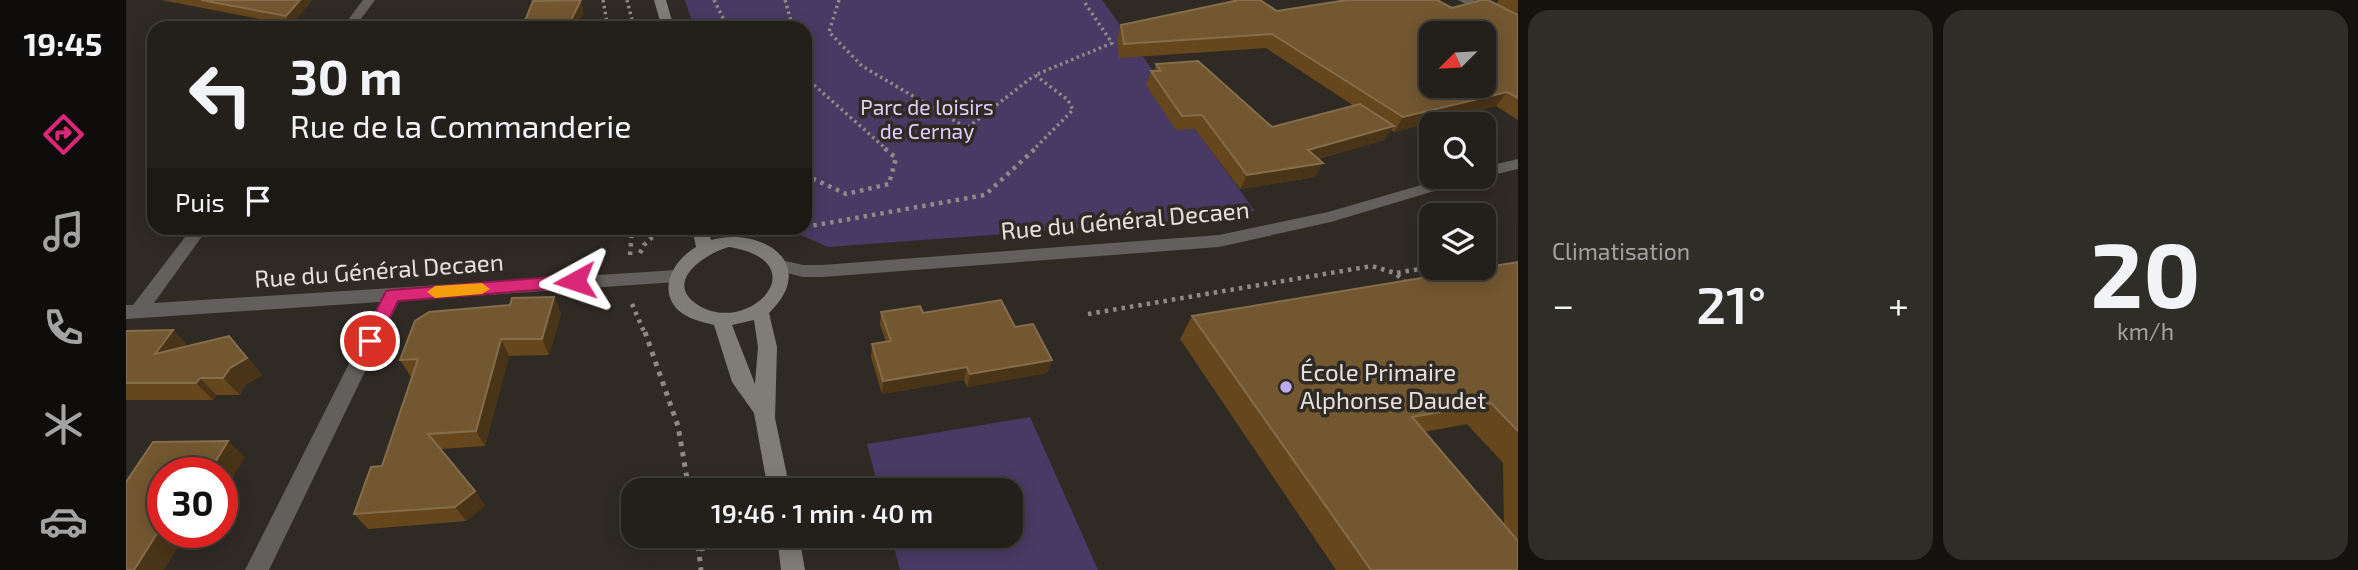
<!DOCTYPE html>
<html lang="fr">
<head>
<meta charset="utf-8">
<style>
	:root { --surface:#23201b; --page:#2f2d28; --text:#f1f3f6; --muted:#a3a3a3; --line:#403e3a; --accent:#db2777 }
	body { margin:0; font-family:"Exo 2",sans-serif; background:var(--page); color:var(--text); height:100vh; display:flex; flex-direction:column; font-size:26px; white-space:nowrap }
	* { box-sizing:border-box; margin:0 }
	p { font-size:23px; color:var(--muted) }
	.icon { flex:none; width:38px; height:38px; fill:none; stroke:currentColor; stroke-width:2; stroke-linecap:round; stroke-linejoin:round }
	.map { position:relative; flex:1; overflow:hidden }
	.details { display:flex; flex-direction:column; gap:10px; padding:10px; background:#13120f; width:840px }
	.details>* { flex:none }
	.hud { position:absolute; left:21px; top:21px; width:665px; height:214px; border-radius:21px; box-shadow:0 4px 18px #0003,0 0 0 2px var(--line); background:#23201b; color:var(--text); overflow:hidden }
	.needle { width:46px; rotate:246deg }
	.controls { position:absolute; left:1293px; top:21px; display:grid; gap:14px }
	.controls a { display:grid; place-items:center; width:77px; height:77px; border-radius:14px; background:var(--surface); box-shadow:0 4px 18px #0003,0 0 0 2px var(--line); font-size:35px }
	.speed { position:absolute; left:21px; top:457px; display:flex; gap:14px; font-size:35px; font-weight:700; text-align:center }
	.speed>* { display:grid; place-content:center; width:91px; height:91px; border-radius:50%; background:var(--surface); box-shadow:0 4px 18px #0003,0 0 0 2px var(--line); line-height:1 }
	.speed .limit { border:10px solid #d22; background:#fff; color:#111 }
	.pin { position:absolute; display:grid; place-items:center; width:60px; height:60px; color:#fff; margin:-30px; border:4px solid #fff; border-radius:50%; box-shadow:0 2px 7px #0007 }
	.me { position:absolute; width:77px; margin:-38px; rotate:265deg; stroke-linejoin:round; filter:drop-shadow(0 0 5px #0008) }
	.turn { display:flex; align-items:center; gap:24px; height:147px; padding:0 28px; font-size:32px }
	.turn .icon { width:91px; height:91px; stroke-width:2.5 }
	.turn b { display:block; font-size:49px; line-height:60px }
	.then { display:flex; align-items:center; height:66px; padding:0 28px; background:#0003; gap:14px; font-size:26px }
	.big { font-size:52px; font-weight:600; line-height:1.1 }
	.details .widget { flex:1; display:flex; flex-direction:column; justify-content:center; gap:10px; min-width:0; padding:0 24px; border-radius:21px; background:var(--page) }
	.details .dial { align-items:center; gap:0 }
	.dial b { font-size:91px; line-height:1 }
	.heat { display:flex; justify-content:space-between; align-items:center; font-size:38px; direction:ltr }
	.details .tiles { flex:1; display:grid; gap:10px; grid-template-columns:repeat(2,1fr) }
	.trip { position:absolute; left:495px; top:478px; width:402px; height:70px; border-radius:21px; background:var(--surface); box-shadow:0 4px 18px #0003,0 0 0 2px var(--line); font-weight:600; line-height:70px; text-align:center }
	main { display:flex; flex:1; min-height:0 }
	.menu { display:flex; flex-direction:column; width:126px; justify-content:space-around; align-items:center; background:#0e0d0b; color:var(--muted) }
	.menu .icon { width:49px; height:49px }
	.menu .current { color:var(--accent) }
	.menu b { font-size:32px; color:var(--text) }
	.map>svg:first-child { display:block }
</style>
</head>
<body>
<main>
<nav class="menu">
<b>19:45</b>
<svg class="icon current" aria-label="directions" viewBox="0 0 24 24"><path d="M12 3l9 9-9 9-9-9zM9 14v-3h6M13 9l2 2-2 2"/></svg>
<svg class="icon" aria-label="music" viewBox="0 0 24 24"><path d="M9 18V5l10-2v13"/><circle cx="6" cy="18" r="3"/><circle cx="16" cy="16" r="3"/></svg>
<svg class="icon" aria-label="phone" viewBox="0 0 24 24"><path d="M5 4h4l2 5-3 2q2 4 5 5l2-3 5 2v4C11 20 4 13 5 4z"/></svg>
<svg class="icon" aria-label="climate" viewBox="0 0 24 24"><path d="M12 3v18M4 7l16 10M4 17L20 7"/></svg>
<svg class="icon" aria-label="car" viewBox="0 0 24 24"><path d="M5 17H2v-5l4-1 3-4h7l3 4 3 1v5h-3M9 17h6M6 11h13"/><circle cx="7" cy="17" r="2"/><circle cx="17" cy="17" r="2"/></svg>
</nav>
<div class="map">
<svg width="1392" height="570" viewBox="0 0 1392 570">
	<rect width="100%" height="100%" fill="#2f2a24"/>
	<!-- green -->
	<path fill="#483a64" d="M559 0H976L1129 211 1067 220 702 247 659 228H679V28H568Z
		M904 417 972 570H774L765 536H886V490H753L741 444Z"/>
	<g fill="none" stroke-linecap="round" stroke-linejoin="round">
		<!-- path-far2 -->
		<path stroke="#8e8a85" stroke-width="3.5" stroke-dasharray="2.5 3.5" stroke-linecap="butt" d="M477 0 482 28
			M501 0 508 28
			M588 0 602 28
			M659 0 667 28
			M713 0 703 32 736 66 841 128 909 75
			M679 77 758 147
			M910 147 947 110 942 100 909 75 986 43 957 0"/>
		<!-- path-far1 -->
		<path stroke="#8e8a85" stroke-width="4.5" stroke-dasharray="3.5 5" stroke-linecap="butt" d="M679 175 720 194 763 184 770 158 756 146
			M679 227 859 195 912 146
			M664 230 676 228
			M514 253 518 245 536 228
			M504 255 506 228
			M1358 264 1371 267
			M1280 283 1269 273 1306 267
			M506 304 519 334
			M962 314 1246 266 1269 273"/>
		<!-- path -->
		<path stroke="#8e8a85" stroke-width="5" stroke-dasharray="4.5 6" stroke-linecap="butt" d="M519 332 552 426 563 490
			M571 536 575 570
			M574 549 627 540"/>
		<!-- street -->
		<path fill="#625f5c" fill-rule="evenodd" d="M237 0H249L228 28H216Z
			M1332 0H1347L1392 23V32Z
			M1392 159V169L1358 177V167Z
			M1323 177H1348L1345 180 1205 222 1093 247 696 277H677L649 270 646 266 655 260 677 265H696L1093 235 1202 212Z
			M66 228H82L28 303 551 270 557 272 560 276 557 280 551 282 273 301 143 570H119L254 302 0 319V305H7Z"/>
		<!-- secondary -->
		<path fill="#807c78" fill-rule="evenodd" d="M528 0H540L548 28H536Z
			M566 228H582L585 240C636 226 694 264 643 313L651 347 649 418 664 490H642L628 413 606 382 588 325C576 322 562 319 552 310 531 288 548 260 570 247ZM603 247C694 262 622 337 572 305 536 282 580 253 603 247ZM628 320 632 347 629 384 606 325Z
			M651 536H673L679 570H655Z"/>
	</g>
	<!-- wall -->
	<path fill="#66471d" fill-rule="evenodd" d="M35 0H186L165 25Z
		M1373 0H1392V120L1370 106 1268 132 1265 130 1258 140 1192 159 1189 177 1114 189 1069 129 1050 130 1020 85 1025 71H1028L1030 64 1146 127 1228 106 1140 48 993 58 991 39 995 25 1151 11 1326 8 1370 4Z
		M125 228H176L173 233 130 234Z
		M1392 262V570H1210L1054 339 1066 316ZM1341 424 1377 463 1378 525 1298 432Z
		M428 297 435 314 423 355 383 356 359 446 315 449 349 491 359 506 340 521 242 529 228 514 256 466 287 377H285L274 360 384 305Z
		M755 312 889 327 926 360 921 373 841 387 838 380 756 394 745 357 746 344 760 342 754 325Z
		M47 330 62 346 118 353 136 375 119 385 114 395H90L87 400H0V331Z"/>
	<!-- shaded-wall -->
	<path fill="#4a3417" d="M174 0H186L165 25 160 16Z
		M455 0 458 12 450 28H441Z
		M1381 92 1370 106 1268 132 1277 117Z
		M1268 126 1258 140 1173 164 1182 150Z
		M1197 163 1189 177 1114 189 1121 175Z
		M169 228H176L173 233Z
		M428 297 435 314 423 355 416 339Z
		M47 330 64 348 29 354Z
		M103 336 136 375 119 385 114 395 97 378 104 368Z
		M375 339 383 356 359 446 350 431Z
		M926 360 921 373 841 387 844 374Z
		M841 367 838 380 756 394 757 381Z
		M74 378 90 395 87 400 70 383Z
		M102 441 119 457 96 496V472H83Z
		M349 491 359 506 340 521 329 507Z
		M37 524V532H61L38 570H8Z"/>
	<!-- building -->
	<path fill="#735731" stroke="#856d4c" stroke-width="2" fill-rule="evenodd" d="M75 0H174L160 16Z
		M455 0 441 28H396L407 1Z
		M1113 0H1134L1151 11 1221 0H1311L1326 8 1355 0H1362L1392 15V98L1381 92 1277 117 1146 34 998 44 995 25ZM1306 33H1358V86H1306Z
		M1072 61 1146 127 1234 104 1268 126 1182 150 1197 163 1121 175 1076 115 1056 116 1025 71H1035L1030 64Z
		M1392 262V431L1365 403 1286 417 1392 541V570H1245L1066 316Z
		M428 297 416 339H375L350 431 302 434 349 491 329 507 228 514 245 467 256 466 292 359 274 360 289 321 303 312 384 305 386 298Z
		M875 300 889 327 907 324 926 360 844 374 841 367 757 381 746 344 765 341 755 312 794 306 797 313Z
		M47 330 29 354 103 336 121 358 104 368 97 378H74L70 383H0V331Z
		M102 441 83 472H37V524L8 570H0V482L27 442Z"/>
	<!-- route -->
	<path fill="#db2777" stroke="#8e194d" stroke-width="2" d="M449 275 457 281 449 287 272 301 250 346H238L235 341 260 291 266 290Z"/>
	<!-- slow -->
	<path fill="#f59e0b" d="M356 283 364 289 356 294 309 298 301 292 309 286Z"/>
	<!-- markers -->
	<circle fill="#c1a8f3" stroke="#2f2a24" stroke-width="2.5" cx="1160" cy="387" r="7"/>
	<g text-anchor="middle" stroke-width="7" stroke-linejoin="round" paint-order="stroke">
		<!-- far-park labels -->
		<g font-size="21" fill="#ded1fe" stroke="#2f2a24">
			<text x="801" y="115">Parc de loisirs<tspan x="801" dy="24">de Cernay</tspan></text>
		</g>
		<!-- street labels -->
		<g font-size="24" fill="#e5e2de" stroke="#2f2a24">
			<text transform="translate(999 221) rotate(-5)" y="8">Rue du Général Decaen</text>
			<text transform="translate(253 271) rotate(-4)" y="8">Rue du Général Decaen</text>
		</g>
		<!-- poi labels -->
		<g font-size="24" fill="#e5e2de" stroke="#2f2a24" text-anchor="start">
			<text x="1174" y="381">École Primaire<tspan x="1174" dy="28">Alphonse Daudet</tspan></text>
		</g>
	</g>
</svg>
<div class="controls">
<a><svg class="needle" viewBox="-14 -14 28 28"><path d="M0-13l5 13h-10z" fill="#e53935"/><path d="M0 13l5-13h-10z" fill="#a3a3a3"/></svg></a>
<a><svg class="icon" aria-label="search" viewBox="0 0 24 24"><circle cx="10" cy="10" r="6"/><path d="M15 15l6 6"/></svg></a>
<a><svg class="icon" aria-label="layers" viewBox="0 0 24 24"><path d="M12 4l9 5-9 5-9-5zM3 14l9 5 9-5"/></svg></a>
</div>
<div class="speed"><div class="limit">30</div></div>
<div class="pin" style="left:244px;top:341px;background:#d93025"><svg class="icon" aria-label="arrive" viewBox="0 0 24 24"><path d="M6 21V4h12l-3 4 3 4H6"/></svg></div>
<svg class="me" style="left:449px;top:281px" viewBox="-20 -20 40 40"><path d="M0-17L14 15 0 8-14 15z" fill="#db2777" stroke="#fff" stroke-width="4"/></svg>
<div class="trip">19:46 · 1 min · 40 m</div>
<div class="hud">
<div class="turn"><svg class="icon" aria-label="left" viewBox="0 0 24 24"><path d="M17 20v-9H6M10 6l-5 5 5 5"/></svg><div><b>30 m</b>Rue de la Commanderie</div></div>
<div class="then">Puis<svg class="icon" aria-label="arrive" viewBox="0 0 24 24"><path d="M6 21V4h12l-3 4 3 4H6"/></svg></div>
</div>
</div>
<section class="details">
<div class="tiles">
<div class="widget"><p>Climatisation</p>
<div class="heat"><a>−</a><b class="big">21°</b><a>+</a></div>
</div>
<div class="widget dial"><b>20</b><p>km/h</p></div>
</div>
</section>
</main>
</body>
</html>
